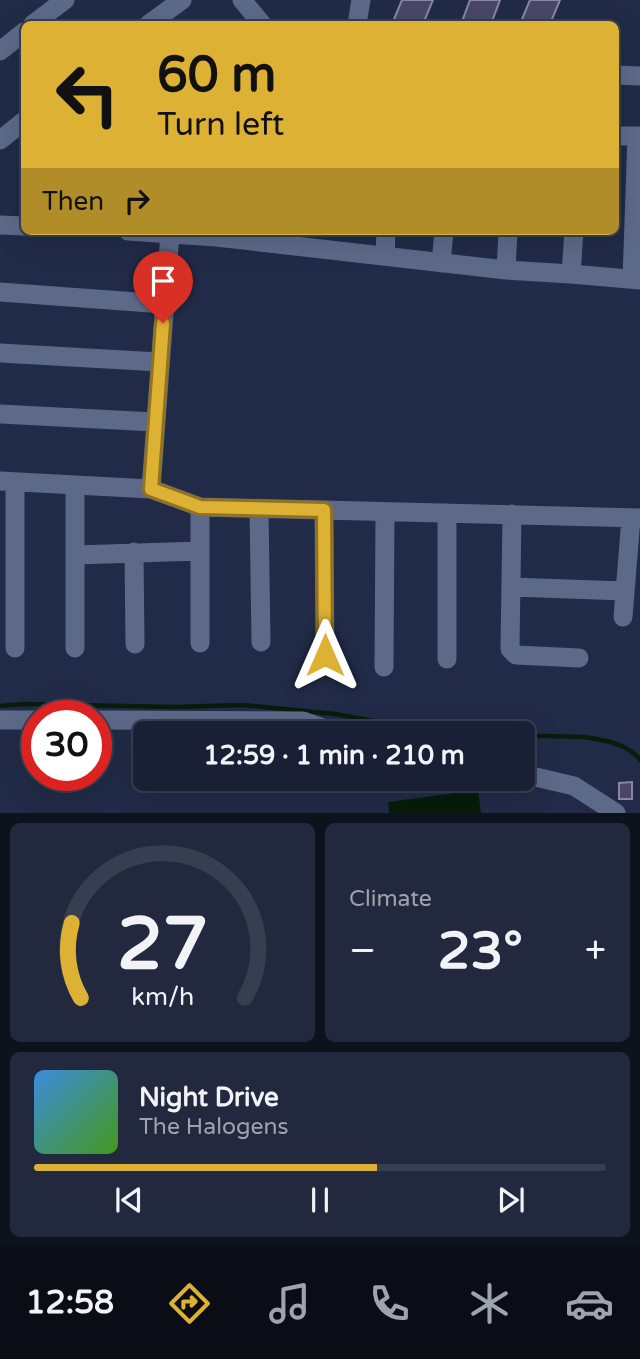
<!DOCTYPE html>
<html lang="en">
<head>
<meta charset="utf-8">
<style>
	:root { --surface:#192035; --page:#22283d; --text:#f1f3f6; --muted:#9fa3ad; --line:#373e50; --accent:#ddb133 }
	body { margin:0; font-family:"Varela Round",sans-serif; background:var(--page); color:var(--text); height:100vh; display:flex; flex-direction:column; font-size:26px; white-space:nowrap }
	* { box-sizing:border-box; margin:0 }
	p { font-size:23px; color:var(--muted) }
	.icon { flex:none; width:38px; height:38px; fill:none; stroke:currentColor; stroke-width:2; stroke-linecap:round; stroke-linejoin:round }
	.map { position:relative; height:813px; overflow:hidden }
	.panel { display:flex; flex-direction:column; gap:10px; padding:10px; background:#0e121d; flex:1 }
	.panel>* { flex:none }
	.guide { position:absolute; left:21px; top:21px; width:598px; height:214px; border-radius:10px; box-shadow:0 7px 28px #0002,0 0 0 2px var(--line); background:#ddb133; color:#111; overflow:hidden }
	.speed { position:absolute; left:21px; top:700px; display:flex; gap:14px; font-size:35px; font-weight:700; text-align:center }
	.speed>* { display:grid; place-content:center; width:91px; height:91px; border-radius:50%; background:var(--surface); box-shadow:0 7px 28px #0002,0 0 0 2px var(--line); line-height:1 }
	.speed .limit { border:10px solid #d22; background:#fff; color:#111 }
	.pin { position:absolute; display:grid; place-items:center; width:60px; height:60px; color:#fff; margin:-72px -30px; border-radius:50% 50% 50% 0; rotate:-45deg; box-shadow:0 0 7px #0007 }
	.pin .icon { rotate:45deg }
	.me { position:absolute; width:77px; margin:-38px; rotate:0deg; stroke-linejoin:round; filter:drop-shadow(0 0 5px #0008) }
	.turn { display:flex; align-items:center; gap:24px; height:147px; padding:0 21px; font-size:32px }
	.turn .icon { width:91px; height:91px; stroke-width:2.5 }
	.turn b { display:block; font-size:49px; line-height:60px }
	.then { display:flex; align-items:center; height:66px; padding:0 21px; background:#0003; gap:14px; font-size:26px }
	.big { font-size:52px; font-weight:700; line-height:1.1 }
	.panel .widget { flex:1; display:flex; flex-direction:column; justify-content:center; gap:10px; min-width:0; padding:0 24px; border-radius:10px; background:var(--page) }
	.panel .dial { align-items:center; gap:0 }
	.dial svg { height:182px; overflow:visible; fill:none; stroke:var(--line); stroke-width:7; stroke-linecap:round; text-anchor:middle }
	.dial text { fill:var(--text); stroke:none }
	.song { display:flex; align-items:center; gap:21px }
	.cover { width:84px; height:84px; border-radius:10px; background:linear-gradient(135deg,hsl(210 70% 55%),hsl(100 70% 35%)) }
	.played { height:7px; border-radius:4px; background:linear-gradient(90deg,var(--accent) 60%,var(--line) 60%) }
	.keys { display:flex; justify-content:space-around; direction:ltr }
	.heat { display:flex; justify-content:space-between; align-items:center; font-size:38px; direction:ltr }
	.panel .tiles { flex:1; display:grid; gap:10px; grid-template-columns:1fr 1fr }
	.widget:last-child { grid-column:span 2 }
	.trip { position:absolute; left:133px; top:721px; width:402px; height:70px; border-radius:10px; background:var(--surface); box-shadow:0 7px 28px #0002,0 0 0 2px var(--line); font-weight:700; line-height:70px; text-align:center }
	.menu { display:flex; height:112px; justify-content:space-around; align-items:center; background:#0a0d15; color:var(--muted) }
	.menu .icon { width:49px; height:49px }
	.menu .selected { color:var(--accent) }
	.menu b { font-size:32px; color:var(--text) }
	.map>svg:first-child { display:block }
</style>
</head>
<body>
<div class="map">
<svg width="640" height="813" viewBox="0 0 640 813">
	<rect width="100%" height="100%" fill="#212b47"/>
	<!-- water -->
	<path fill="#061d0b" d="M478 790 481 813H389L388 802Z"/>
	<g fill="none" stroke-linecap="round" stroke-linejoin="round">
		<!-- stream -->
		<path stroke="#061d0b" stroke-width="4.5" d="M0 706 23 704 174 707 243 705 335 714 423 730 471 733
			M523 736C555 737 619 731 640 760"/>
	</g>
	<!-- building -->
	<path fill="#4a4666" stroke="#8885a9" stroke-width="2" d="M402 0H433L423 24H392Z
		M470 0H500L491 24H461Z
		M530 0H560L550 24H520Z
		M632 782V799H619V783Z"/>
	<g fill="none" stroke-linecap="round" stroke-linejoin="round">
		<!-- minor -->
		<path stroke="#5d6989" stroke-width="19" d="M242 0 262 24
			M33 24 65 0
			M149 24 182 0
			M357 24 361 0
			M0 51 24 32
			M616 75 640 76
			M616 136H640
			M0 140 24 121
			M0 225 24 226
			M128 231 216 237 223 231
			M170 233 151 489 200 507 640 518
			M216 237 506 270 571 274 574 231
			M385 256 386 231
			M441 263 444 231
			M506 270 508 231
			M571 274 640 280
			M632 279 637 136
			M0 292 164 304
			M0 353 159 362
			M0 414 155 422
			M0 481 151 489
			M15 482V648
			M259 509 261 642
			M324 510 325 655
			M512 514 510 649 516 655 579 658
			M134 552 135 644
			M76 555 199 551
			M511 587 625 591
			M623 617 631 518
			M200 643V507
			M75 648V485
			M447 659V513
			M384 667 385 513
			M0 720H37
			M96 720 303 721 337 733
			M523 774 574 786 616 813
			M413 779H432"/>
	</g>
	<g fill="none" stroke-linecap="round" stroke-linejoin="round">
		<defs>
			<path id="route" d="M163 323 151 489 200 507 324 510 325 655"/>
		</defs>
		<!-- route casing -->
		<use href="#route" stroke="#907321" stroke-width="18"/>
		<!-- route -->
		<use href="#route" stroke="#ddb133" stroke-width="12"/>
	</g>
</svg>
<div class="speed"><div class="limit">30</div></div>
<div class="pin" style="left:163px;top:323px;background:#d93025"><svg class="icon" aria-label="arrive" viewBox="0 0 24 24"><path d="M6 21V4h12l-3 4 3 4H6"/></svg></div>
<svg class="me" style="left:325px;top:655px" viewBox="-20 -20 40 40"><path d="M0-17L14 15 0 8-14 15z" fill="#ddb133" stroke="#fff" stroke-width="4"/></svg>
<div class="trip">12:59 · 1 min · 210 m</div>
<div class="guide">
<div class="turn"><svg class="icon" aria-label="left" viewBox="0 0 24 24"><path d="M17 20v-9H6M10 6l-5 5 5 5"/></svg><div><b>60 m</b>Turn left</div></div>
<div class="then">Then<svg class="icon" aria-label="right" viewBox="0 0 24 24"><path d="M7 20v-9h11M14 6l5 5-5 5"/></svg></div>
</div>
</div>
<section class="panel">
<div class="tiles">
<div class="widget dial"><svg viewBox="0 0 100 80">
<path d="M14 69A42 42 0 1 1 86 69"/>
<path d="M14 69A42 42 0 0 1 10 36" stroke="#ddb133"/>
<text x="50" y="56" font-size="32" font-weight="700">27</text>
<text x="50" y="72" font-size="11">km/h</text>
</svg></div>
<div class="widget"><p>Climate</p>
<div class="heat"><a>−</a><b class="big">23°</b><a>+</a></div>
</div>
<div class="widget">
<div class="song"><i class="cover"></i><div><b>Night Drive</b><p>The Halogens</p></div></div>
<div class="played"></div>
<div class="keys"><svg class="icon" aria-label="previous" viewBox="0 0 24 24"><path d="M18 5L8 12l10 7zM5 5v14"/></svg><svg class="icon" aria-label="pause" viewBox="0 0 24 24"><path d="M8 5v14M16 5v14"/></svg><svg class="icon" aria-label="next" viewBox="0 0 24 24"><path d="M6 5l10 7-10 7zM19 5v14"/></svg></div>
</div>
</div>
</section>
<nav class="menu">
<b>12:58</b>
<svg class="icon selected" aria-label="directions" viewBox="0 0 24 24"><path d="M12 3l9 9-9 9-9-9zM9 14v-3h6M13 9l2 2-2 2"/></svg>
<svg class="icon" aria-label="music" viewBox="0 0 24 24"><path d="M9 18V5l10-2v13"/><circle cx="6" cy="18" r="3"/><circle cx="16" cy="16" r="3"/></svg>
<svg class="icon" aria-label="phone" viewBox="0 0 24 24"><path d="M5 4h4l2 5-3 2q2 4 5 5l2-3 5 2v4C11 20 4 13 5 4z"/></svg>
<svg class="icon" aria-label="climate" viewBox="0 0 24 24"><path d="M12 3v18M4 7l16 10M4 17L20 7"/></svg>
<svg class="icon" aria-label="car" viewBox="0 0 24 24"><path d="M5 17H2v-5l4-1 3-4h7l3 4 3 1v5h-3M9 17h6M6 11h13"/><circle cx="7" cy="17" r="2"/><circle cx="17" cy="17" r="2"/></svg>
</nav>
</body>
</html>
